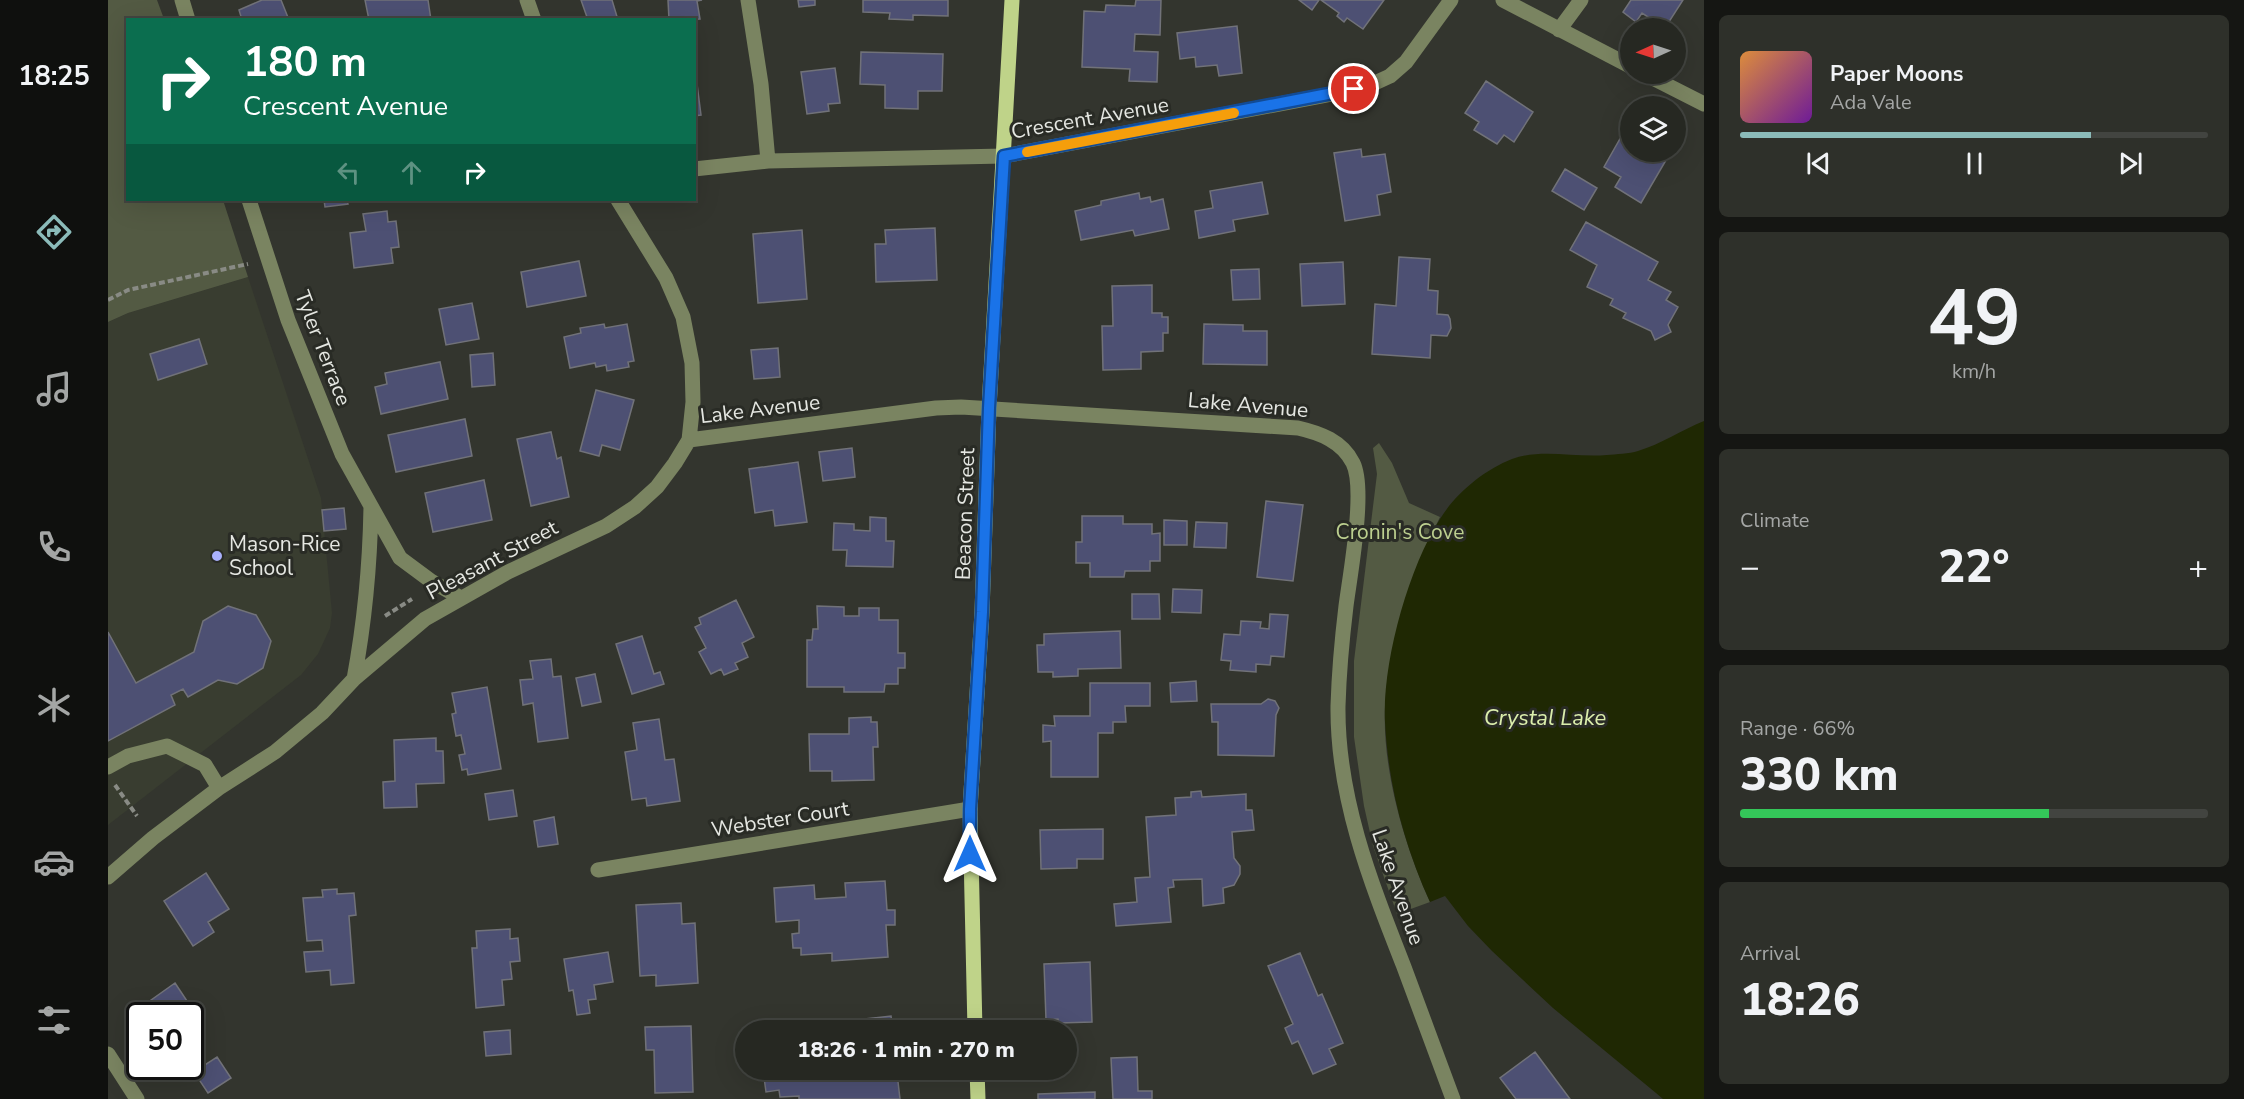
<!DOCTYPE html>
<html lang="en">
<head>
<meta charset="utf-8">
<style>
	:root { --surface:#262822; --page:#2e302a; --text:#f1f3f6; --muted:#a4a6a5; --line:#424440; --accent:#8bbbb9 }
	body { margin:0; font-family:"Nunito Sans",sans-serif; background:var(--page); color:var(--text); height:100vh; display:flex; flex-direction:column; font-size:22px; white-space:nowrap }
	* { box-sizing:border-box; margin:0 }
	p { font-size:20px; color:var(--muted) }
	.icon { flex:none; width:33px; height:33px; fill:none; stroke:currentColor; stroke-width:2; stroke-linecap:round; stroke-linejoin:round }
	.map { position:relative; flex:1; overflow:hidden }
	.drawer { display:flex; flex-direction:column; gap:15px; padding:15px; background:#151613; width:540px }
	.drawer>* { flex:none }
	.hud { position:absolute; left:18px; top:18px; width:570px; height:183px; border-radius:0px; box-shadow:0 6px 24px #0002,0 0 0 2px var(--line); background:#0b6e4f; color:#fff; overflow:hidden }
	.needle { width:39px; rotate:267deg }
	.controls { position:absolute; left:1512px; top:18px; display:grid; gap:12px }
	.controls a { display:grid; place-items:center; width:66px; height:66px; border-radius:50%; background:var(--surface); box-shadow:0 6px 24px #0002,0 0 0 2px var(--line); font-size:30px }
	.speed { position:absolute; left:18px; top:1002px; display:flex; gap:12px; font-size:30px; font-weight:700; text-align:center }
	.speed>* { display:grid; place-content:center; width:78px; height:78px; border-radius:50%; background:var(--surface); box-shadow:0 6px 24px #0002,0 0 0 2px var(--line); line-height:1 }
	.speed .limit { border:3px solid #111; border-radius:9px; background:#fff; color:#111 }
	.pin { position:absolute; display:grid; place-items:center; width:51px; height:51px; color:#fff; margin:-26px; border:3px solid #fff; border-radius:50%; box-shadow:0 2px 6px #0007 }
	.me { position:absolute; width:66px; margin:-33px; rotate:0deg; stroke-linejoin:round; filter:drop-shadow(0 0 4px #0008) }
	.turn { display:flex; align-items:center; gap:21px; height:126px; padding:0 18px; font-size:27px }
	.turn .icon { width:78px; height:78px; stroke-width:2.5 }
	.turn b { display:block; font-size:42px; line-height:51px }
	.lanes { display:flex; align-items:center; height:57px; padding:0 18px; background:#0003; justify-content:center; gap:30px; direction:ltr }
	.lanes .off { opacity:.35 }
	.big { font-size:45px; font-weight:800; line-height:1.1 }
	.drawer .widget { flex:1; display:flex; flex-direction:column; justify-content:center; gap:9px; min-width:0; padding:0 21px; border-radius:9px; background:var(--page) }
	.drawer .dial { align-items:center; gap:0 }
	.dial b { font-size:78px; line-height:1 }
	.song { display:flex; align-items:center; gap:18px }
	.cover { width:72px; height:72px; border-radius:9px; background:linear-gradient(135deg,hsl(30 70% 55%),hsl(280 70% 35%)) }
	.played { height:6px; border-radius:3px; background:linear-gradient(90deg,var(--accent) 75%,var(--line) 75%) }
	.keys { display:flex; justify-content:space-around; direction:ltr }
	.heat { display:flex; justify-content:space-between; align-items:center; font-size:33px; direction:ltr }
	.charge { height:9px; border-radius:4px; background:linear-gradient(90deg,#34c759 66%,var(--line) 0) }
	.trip { position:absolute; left:627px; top:1020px; width:342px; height:60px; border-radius:30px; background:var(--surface); box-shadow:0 6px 24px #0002,0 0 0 2px var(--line); font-weight:800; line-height:60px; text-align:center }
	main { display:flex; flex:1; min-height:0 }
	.tabs { display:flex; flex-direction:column; width:108px; justify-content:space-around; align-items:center; background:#0f100e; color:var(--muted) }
	.tabs .icon { width:42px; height:42px }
	.tabs .on { color:var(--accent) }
	.tabs b { font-size:27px; color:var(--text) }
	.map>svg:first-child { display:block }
</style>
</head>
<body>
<main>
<nav class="tabs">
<b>18:25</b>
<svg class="icon on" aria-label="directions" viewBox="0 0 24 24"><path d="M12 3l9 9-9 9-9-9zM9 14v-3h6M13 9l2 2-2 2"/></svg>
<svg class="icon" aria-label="music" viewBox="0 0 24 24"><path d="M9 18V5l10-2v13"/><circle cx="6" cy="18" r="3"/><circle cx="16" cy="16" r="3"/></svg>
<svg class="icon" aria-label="phone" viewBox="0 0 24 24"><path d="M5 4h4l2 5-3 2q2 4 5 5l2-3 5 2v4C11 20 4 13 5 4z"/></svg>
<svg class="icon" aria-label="climate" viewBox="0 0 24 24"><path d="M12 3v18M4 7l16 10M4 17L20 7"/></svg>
<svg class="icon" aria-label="car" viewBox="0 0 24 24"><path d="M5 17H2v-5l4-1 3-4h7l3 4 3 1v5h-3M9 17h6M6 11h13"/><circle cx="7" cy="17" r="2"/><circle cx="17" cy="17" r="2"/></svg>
<svg class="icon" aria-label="filters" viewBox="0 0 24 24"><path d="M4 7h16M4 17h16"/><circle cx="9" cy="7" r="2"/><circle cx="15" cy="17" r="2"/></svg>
</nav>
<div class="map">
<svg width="1596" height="1099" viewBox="0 0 1596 1099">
	<rect width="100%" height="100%" fill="#33352e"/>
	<!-- built -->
	<path fill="#393d30" d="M140 277 213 498 224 613 222 628 210 654 193 675 0 825V322L20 313Z"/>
	<!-- green -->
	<path fill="#535a43" d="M0 0H49L56 19 20 20V200H115L140 277 20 313 0 322Z
		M1271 443 1284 463 1301 503 1332 517C1303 576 1281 640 1277 706 1274 770 1296 844 1322 902L1289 914 1265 846 1256 806 1246 737V661L1269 474 1265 448Z"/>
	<!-- water -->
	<path fill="#1f2803" d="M1596 421V1099H1555L1548 1093 1445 1008 1384 951 1360 926 1337 896 1322 902C1296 845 1280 784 1277 722 1274 663 1300 569 1332 519 1348 493 1376 470 1404 459 1434 448 1467 458 1499 455 1508 454 1521 454 1530 451 1553 444 1574 430 1596 421Z"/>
	<!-- building -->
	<path fill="#4d5073" stroke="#717279" stroke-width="1.5" d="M154 0H173L181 20H134L131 10Z
		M257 0H320L323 20H261Z
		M473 0H504L510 20H480Z
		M560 0H594L589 1 592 19 561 20Z
		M690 0H707V5L691 7Z
		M755 0H840V16L805 15V20L781 19 782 13 755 12Z
		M1028 0H1053L1052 35 1027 34 1026 51 1050 52 1049 82 1021 81 1022 69 974 67 976 11 997 12 998 5 1027 6Z
		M1191 0H1211L1204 10Z
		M1213 0H1276L1255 29 1239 18 1236 22 1229 16 1231 13Z
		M1523 0H1575L1557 28 1534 13 1528 22 1515 12Z
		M1129 26 1134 73 1111 76 1109 65 1088 67 1087 57 1072 59 1069 33Z
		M753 52 835 54 834 91H810V109L777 108V85L752 84Z
		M727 68 732 103 720 104 721 111 699 114 693 72Z
		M588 76 593 115 586 116V77Z
		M1378 81 1425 112 1406 142 1396 135 1389 144 1366 130 1371 122 1357 113Z
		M1517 130 1522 132V152H1555L1561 155 1533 203 1507 187 1513 177 1496 167Z
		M1253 149 1254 157 1277 154 1283 192 1269 195 1272 215 1237 221 1226 153Z
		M1457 169 1489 188 1476 210 1444 191Z
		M1154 182 1160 214 1125 220 1127 231 1091 238 1087 211 1105 208 1102 191Z
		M1031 193 1032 199 1042 197 1043 202 1055 199 1061 229 1027 236 1025 230 973 240 967 211 993 205V201Z
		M216 200H239L240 204 217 207Z
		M279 211 280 222 288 221 291 247 283 248 285 263 246 268 242 233 258 231 255 214Z
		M1478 222 1550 262 1540 280 1563 292 1558 300 1570 307 1560 325 1563 332 1547 340 1543 331 1515 318 1518 313 1502 305 1505 299 1479 287 1489 265 1462 250Z
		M827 228 829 280 768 282 767 244H778L777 230Z
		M694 230 699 299 650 303 645 234Z
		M1291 257 1322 259 1320 290 1330 291 1329 314 1340 315 1342 319 1343 328 1339 336 1323 335 1322 358 1264 354 1267 304 1288 306Z
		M471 261 478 296 419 307 413 272Z
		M1235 262 1237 304 1194 306 1192 264Z
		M1151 269 1152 299 1125 300 1123 270Z
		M1044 285V313H1054V317H1060V333H1055V351L1033 352V369L995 370 994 326H1005L1004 286Z
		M364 303 371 339 338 345 331 309Z
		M496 324 497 328 519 324 526 361 520 362 521 367 499 371 498 365 488 367 487 363 462 368 456 337 473 333 472 328Z
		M1096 324 1135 325V331H1159V365L1095 364Z
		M91 339 99 364 50 380 42 354Z
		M670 348 672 377 646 379 643 350Z
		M385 353 387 385 364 387 362 355Z
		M332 362 340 399 273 414 267 387 279 384 277 373Z
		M488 390 526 400 512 450 494 445 491 456 472 451Z
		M357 419 364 456 288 472 280 435Z
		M443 432 449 459 453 457 461 497 423 506 409 439Z
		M744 448 747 477 715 481 711 452Z
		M690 462 699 522 667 526 665 510 647 513 641 469Z
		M376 480 384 520 325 532 317 493Z
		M1158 501 1195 505 1185 581 1149 577Z
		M236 508 238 529 216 531 214 510Z
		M974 516H1015V524H1044V534L1052 533V561H1042V571H1017L1016 577H982V563H968V542H974Z
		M762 517 778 518V541H786L785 567 738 566 739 550H725L726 523 746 524V530L762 531Z
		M1056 520 1079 521V545H1056Z
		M1088 522 1119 523 1118 548 1086 547Z
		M1065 589 1094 590 1093 613 1064 612Z
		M1024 594H1051L1052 619H1024Z
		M628 600 646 637 634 643 640 657 627 663 630 669 616 675 613 669 603 674 591 652 598 648 587 627 593 624 591 618Z
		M120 606 148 615 163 641 155 668 129 684 110 680 80 697 75 689 63 695 67 705 0 741V632L28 683 86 652 95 621Z
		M709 606 736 607V616H751V608H771V620H790V653H797V668H790V684H777L776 692H736V687H699V640H704L705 629H710Z
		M1162 614 1180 615 1176 657 1163 656 1162 665 1148 664V672L1122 670 1123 661 1113 660 1116 634 1132 635 1133 621 1153 622 1152 628 1161 629Z
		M1012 631 1013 668 970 669V676L945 677V672H930L929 645H936V634Z
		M534 636 546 674 552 672 556 684 524 694 508 644Z
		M443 659 445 677 453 676 460 738 430 742 425 703 415 705 412 680 425 679 422 661Z
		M487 674 493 702 474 706 468 678Z
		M1088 681 1089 701 1063 702 1062 683Z
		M982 683H1042V706H1017L1018 722H1005V733H990V777H943V741L935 742V725L947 726 946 716H982Z
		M379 687 393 769 360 775 359 769 354 770 351 755 357 754 353 735 348 736 344 714 348 713 344 693Z
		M1160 699 1167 701 1171 708 1168 715 1166 756 1110 755V722H1104L1103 704H1153Z
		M763 717V722H769L770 747H765L766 780 724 781V771H702L701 734H741V718Z
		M551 719 557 760 566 759 572 801 539 806 538 798 524 800 517 752 529 750 525 723Z
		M328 738V751H335L336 783 308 784 309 807 276 808 275 782 287 781 286 740Z
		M405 790 409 816 381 820 377 794Z
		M1093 791 1094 797 1138 794V810H1144L1146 830 1124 832 1126 858 1132 866V874L1126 885 1115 888 1116 903 1095 906 1094 879 1065 880 1066 887 1060 888 1063 922 1008 926 1006 904 1029 902 1027 878 1042 877 1038 817 1068 815 1067 798 1083 797V792Z
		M446 817 450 844 430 847 426 821Z
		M995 829V859H969V868L933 869 932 830Z
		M98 873 121 909 100 922 106 932 85 946 56 901Z
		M777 881 779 910H787V925H778L780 957 724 961V953L693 955V948H685L684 934 691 933V920L668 922 666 888 706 885 707 899 738 897 737 883Z
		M229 889V894L246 893 248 915 241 916 246 983 223 985 222 970 198 972 196 952 215 951 214 940 199 941 195 898 215 897 214 890Z
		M573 903 574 924 587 923 590 983 548 986V975L532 976 528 905Z
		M402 929V939L410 938 412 961 402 962 404 979 394 980 396 1005 368 1008 364 948H369L368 931Z
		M500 952 505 982 486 985 488 999 480 1000 482 1013 469 1015 465 990 461 991 456 959Z
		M1192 953 1210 996 1214 994 1235 1043 1221 1049 1228 1064 1205 1074 1190 1041 1184 1044 1177 1028 1185 1024 1160 966Z
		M982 962 984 1022 951 1023 950 1019 938 1020 936 964Z
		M67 983 87 1013 82 1016H47L39 1003Z
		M783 1016 785 1030H758L757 1019Z
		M82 1024 90 1035 82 1041Z
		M583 1026 585 1092 547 1093 546 1050H538L537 1027Z
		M402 1030 403 1054 378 1056 376 1032Z
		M1427 1052 1462 1099H1408L1392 1078Z
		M109 1057 123 1078 100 1093 86 1072Z
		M1029 1057 1030 1091H1044V1099H1005L1003 1058Z
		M655 1070H796V1072L789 1073 792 1099H691V1096L672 1097 671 1090 658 1092Z
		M987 1092V1099H930V1094Z"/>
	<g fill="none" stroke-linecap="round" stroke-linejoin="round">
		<!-- path -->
		<path stroke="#898b85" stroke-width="4" stroke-dasharray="6 3" stroke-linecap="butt" d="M0 300 20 290 140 264
			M277 616 304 599
			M7 785 29 816"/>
		<!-- minor -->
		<path stroke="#7a8461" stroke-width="15" d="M74 0 80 20
			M419 0 426 20
			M640 0 653 84 660 161
			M1395 0 1522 66
			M1451 30 1473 0
			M1537 74 1596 104
			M586 169 660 161 896 156 1256 88 1282 76 1298 62 1343 0
			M141 200 180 320 234 454 292 558 323 581 353 598
			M581 440 828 408 853 407 1190 428C1212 433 1234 441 1245 463 1258 489 1242 575 1238 606 1234 639 1231 672 1230 706 1229 798 1263 883 1296 967 1312 1011 1329 1055 1345 1099
			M246 679C257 620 262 566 263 506
			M0 767 20 756 59 746 97 765 111 788
			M490 870 862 809
			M0 877 45 838 111 788 167 752 214 713 246 679 317 619 400 572 498 526 527 507 549 487 567 463 581 440 585 402 584 363 575 317 558 278 510 200
			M0 1054 29 1099"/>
		<!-- major -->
		<path stroke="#bfd389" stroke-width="15" d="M867 1030 862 809 874 612 881 408 904 0
			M869 1070 870 1099"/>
	</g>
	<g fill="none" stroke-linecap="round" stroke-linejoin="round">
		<defs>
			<path id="route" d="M862 854V809L874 612 881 408 896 156 1246 89"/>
		</defs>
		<!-- route casing -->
		<use href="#route" stroke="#114b97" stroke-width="15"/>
		<!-- route -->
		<use href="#route" stroke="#1a73e8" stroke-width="10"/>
		<!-- slow -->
		<path stroke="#f59e0b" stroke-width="10" d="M919 152 1126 113"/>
	</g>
	<!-- markers -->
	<circle fill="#a9b0fc" stroke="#292b25" stroke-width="2" cx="109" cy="556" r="6"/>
	<g text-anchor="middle" stroke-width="6" stroke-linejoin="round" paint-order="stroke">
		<!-- street labels -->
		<g font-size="21" fill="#e5e7e2" stroke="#292b25">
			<text transform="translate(982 118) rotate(-10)" y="7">Crescent Avenue</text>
			<text transform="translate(215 348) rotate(69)" y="7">Tyler Terrace</text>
			<text transform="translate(1140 405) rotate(5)" y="7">Lake Avenue</text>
			<text transform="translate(652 409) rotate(-7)" y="7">Lake Avenue</text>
			<text transform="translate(857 514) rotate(-88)" y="7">Beacon Street</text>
			<text transform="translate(384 560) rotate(-28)" y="7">Pleasant Street</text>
			<text transform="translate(672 819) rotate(-9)" y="7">Webster Court</text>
			<text transform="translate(1290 887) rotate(71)" y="7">Lake Avenue</text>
		</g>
		<!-- park labels -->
		<g font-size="21" fill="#bccf8f" stroke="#292b25">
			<text x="1292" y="539">Cronin's Cove</text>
		</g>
		<!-- poi labels -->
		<g font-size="21" fill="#e5e7e2" stroke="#292b25" text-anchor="start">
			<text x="121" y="551">Mason-Rice<tspan x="121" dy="24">School</tspan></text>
		</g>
		<!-- water labels -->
		<g font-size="22" font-style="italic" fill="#dbeeac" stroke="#292b25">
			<text x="1437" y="725">Crystal Lake</text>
		</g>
	</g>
</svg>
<div class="controls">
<a><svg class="needle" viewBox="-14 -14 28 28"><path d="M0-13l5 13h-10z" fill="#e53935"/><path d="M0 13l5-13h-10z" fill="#a4a6a5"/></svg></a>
<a><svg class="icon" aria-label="layers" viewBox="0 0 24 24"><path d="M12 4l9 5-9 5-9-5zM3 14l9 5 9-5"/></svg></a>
</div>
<div class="speed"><div class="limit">50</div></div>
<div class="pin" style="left:1246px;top:89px;background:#d93025"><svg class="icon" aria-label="arrive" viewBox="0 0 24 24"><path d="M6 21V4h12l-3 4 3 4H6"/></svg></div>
<svg class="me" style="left:862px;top:854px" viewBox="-20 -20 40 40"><path d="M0-17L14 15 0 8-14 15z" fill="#1a73e8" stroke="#fff" stroke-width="4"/></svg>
<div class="trip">18:26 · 1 min · 270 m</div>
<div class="hud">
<div class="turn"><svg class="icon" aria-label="right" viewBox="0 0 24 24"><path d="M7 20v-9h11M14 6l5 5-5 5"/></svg><div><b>180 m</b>Crescent Avenue</div></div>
<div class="lanes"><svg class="icon off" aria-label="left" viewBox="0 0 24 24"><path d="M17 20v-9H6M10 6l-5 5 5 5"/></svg><svg class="icon off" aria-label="ahead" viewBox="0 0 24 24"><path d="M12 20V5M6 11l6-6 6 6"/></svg><svg class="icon" aria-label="right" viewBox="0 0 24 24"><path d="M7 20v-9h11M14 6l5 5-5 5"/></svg></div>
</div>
</div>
<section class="drawer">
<div class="widget">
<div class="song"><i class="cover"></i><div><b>Paper Moons</b><p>Ada Vale</p></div></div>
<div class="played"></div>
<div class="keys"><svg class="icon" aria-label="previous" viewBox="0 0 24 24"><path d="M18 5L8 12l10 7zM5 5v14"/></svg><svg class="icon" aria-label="pause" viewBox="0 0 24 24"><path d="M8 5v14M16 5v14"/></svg><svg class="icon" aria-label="next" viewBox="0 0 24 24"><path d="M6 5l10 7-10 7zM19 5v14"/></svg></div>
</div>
<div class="widget dial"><b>49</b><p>km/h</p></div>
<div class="widget"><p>Climate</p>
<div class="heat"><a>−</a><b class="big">22°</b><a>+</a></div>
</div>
<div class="widget"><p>Range · 66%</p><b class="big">330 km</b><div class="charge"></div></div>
<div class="widget"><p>Arrival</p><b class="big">18:26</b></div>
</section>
</main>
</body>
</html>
